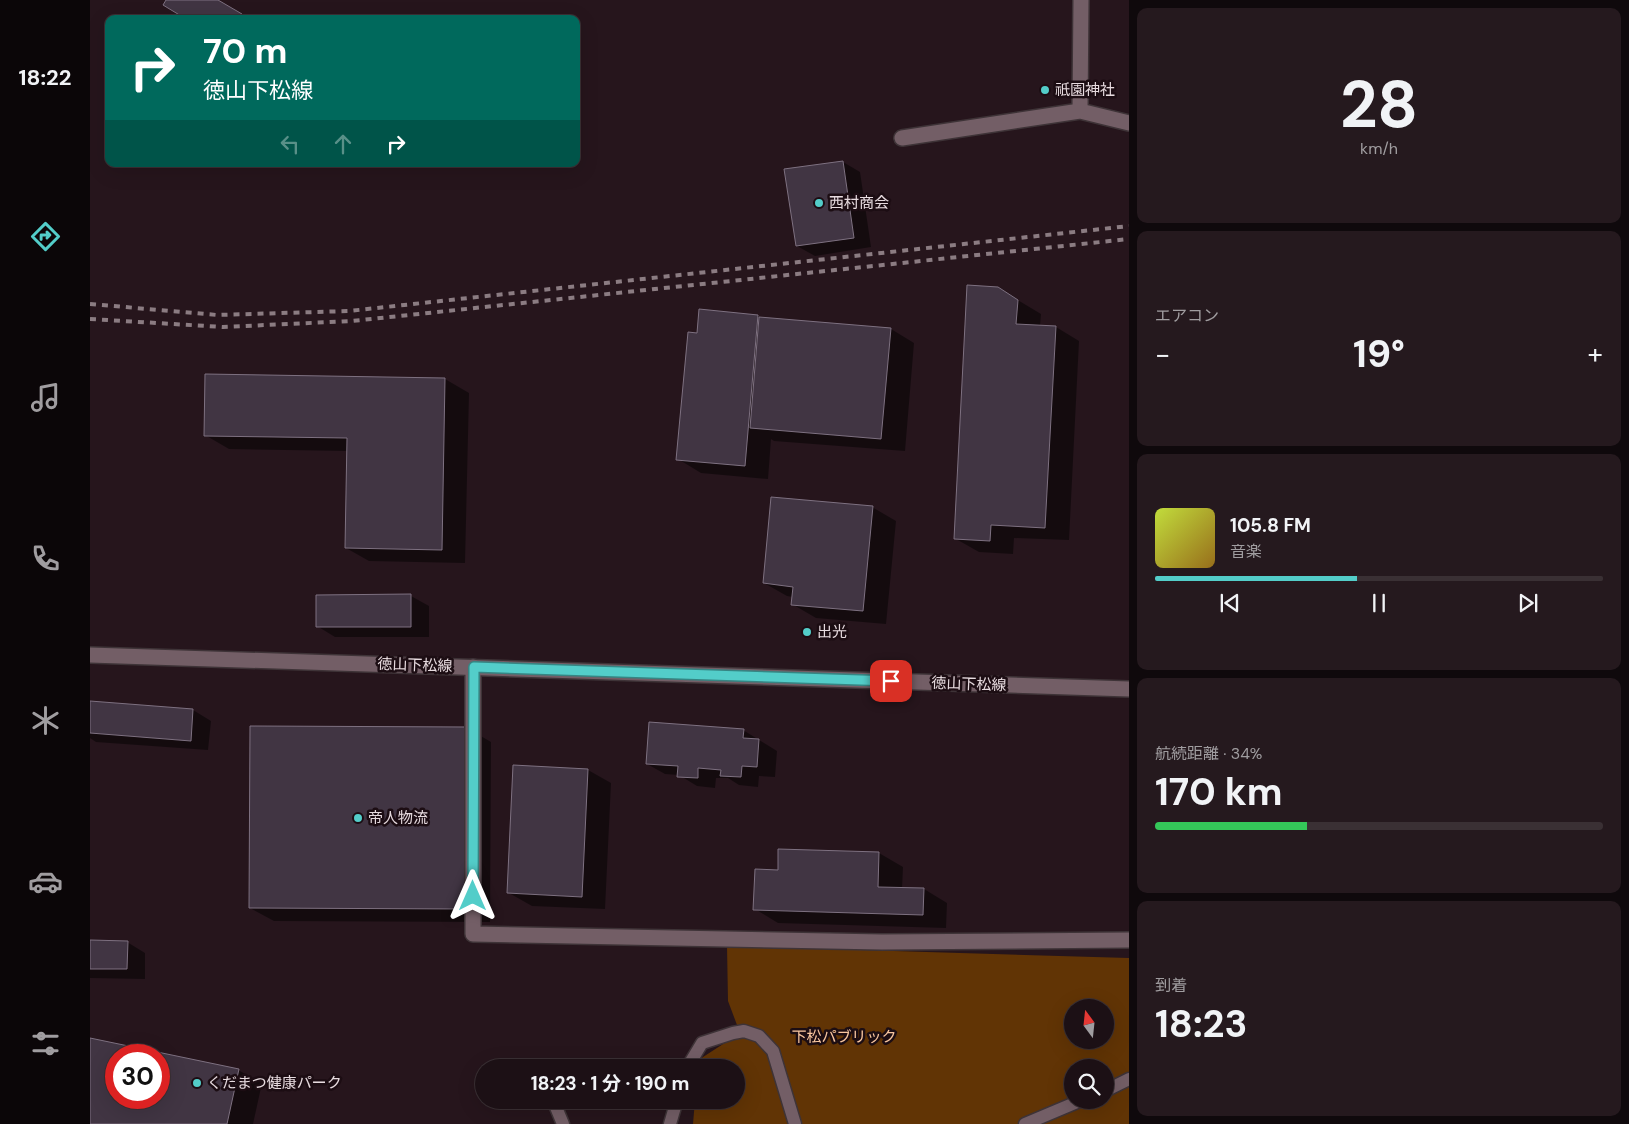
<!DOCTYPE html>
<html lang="ja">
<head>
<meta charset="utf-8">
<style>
	:root { --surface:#1c1015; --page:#25191e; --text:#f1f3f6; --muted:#a09da0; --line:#3a3034; --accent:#53cdc9 }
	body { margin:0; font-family:"DM Sans","Noto Sans JP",sans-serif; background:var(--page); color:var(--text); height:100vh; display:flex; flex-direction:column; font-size:19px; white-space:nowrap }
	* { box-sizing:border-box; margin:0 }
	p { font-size:16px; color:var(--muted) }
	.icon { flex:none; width:28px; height:28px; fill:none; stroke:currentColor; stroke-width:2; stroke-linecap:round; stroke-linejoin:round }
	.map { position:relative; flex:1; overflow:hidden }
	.sheet { display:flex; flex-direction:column; gap:8px; padding:8px; background:#0f090c; width:500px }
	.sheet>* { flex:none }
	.banner { position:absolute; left:15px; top:15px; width:475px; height:152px; border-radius:10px; box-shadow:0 5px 20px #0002,0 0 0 1px var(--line); background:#00695c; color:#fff; overflow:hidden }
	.needle { width:32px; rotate:345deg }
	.controls { position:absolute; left:974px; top:999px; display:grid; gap:10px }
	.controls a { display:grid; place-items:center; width:50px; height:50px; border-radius:50%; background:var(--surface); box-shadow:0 5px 20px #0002,0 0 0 1px var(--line); font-size:25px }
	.speed { position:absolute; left:15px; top:1044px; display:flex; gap:10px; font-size:25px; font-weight:700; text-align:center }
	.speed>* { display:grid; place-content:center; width:65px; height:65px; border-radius:50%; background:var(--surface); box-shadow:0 5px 20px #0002,0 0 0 1px var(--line); line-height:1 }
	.speed .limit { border:8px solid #d22; background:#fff; color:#111 }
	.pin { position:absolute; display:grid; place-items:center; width:42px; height:42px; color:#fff; margin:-21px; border-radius:10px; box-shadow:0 2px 8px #0006 }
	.me { position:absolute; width:55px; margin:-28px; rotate:0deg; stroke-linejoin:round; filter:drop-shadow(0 0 4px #0008) }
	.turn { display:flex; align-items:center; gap:18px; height:105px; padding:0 15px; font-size:22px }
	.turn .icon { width:65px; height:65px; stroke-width:2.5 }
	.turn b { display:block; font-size:35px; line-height:42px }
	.lanes { display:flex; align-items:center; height:48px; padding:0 15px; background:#0003; justify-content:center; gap:25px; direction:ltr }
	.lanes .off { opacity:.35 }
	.big { font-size:38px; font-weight:700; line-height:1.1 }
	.sheet .widget { flex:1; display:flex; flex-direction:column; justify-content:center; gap:8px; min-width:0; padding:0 18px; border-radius:10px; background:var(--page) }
	.sheet .dial { align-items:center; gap:0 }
	.dial b { font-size:65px; line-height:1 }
	.song { display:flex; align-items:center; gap:15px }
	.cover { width:60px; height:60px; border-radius:8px; background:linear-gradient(135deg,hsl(70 70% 55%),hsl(40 70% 35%)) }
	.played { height:5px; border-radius:2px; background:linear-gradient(90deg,var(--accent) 45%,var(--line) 45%) }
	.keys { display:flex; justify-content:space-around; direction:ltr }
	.heat { display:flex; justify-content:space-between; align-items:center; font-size:28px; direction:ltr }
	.charge { height:8px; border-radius:4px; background:linear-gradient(90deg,#34c759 34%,var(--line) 0) }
	.trip { position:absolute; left:385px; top:1059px; width:270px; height:50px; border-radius:25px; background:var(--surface); box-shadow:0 5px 20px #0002,0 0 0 1px var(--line); font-weight:700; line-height:50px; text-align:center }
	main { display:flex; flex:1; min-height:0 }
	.tab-bar { display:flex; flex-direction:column; width:90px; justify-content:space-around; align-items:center; background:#0b0608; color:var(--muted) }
	.tab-bar .icon { width:35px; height:35px }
	.tab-bar .active { color:var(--accent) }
	.tab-bar b { font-size:22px; color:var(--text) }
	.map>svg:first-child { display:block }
</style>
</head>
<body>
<main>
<nav class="tab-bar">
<b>18:22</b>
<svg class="icon active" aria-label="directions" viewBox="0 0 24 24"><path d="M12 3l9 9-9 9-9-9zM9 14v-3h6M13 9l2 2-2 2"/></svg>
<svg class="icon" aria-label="music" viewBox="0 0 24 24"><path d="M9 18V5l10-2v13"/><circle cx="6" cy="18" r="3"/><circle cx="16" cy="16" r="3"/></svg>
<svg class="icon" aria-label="phone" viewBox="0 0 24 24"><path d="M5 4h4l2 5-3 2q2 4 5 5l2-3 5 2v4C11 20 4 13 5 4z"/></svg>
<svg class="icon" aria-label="climate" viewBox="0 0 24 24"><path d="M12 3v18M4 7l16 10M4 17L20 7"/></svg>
<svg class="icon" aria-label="car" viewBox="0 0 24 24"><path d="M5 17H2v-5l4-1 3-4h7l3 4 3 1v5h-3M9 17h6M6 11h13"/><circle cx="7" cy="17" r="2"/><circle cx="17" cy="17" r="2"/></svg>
<svg class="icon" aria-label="filters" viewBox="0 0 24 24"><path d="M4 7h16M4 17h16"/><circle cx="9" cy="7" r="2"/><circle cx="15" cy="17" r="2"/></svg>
</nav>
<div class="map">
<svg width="1039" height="1124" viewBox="0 0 1039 1124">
	<rect width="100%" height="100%" fill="#26151c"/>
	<!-- green -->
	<path fill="#613405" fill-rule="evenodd" d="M637 946 1039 958V1124H603L605 1100H646V1068L609 1067 610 1059 650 1033 638 1001ZM982 1008H1015V1040H982ZM982 1068H1015V1100H982Z"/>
	<!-- shadow -->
	<path fill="#0007" fill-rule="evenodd" d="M77 0H126L158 19H99Z
		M753 162 770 172 781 247 725 256 707 246Z
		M908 288 951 314 950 326 966 327 989 341 979 540 924 538 923 554 889 552 866 539Z
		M668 316 671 318 801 329 824 343 815 451 684 441 681 439 678 479 611 473 588 459 609 334Z
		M116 375 355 379 379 393 375 563 279 561 256 548 258 451 139 449 115 435Z
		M782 507 806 521 796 624 726 618 702 604 703 597 697 596 674 583Z
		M321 596 339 606V637H245L227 626Z
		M0 702 103 710 121 721 118 750 6 742 0 738Z
		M377 728 401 742 400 922 184 921 160 908Z
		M653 730 687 751 685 777 669 776 668 787 649 785 638 778H626L625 788 607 786 589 775 575 774 557 764Z
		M498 770 521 783 515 909 442 906 419 893Z
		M689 850 789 853 813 867 812 889H834L857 903 856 928 688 923 665 909 689 871Z
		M0 942H37L55 953V979L0 978Z
		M0 1039 148 1070 172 1083 163 1124H0ZM26 1055H69V1098H26Z"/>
	<!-- building -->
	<path fill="#413543" stroke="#7e7181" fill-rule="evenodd" d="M76 0H128L152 14 149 19H96L73 5Z
		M753 161 764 238 706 246 694 169Z
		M877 285 908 287 928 300 926 324 966 326 955 528 901 525 900 541 864 539Z
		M609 309 668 315 655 466 586 460 598 332 607 333Z
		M669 317 801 328 791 439 660 428Z
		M115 374 355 378 352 550 255 548 257 438 114 436Z
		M681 497 783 506 773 611 701 605 703 587 673 583Z
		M321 594V627H226V595Z
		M0 701 103 709 101 741 0 733Z
		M559 722 654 729 653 738 669 739 667 767 652 766 651 777 630 776 631 770 608 768V778L587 777 588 766 556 764Z
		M160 726 378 727 376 909 159 908Z
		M423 765 498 769 492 897 417 893Z
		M688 849 789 852 788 887 834 888 833 915 663 910 665 869 688 870Z
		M0 940 38 941 37 969H0Z
		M0 1038 149 1069 137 1124H0ZM26 1055H69V1098H26Z"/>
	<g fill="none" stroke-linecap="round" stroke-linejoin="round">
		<defs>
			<path id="lane" d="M447 1067V1068
				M597 1068 612 1043 643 1033 654 1031 669 1036 683 1051 705 1124
				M1015 1091 1039 1079
				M463 1100 473 1124
				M580 1124 587 1100
				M935 1124 992 1100"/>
			<path id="street" d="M990 111 991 0
				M812 138 990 111 1039 123
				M383 667V934L792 942 1039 940"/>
			<path id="secondary" d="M0 655 1039 689"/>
		</defs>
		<!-- lane casing -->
		<use href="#lane" stroke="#3e3337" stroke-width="15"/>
		<!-- street casing -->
		<use href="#street" stroke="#3e3337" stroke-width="18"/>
		<!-- secondary casing -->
		<use href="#secondary" stroke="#3e3337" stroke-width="18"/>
		<!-- lane -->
		<use href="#lane" stroke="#735e66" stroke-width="12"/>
		<!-- street -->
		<use href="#street" stroke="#735e66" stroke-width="15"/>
		<!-- secondary -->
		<use href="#secondary" stroke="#735e66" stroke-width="15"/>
		<!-- rail -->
		<path stroke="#8b7c82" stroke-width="4" stroke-dasharray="6 6" stroke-linecap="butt" d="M0 304 127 315 259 311 1039 226
			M0 319 133 327 262 321 1039 239"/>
	</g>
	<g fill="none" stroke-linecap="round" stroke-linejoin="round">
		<defs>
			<path id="route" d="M383 896 384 667 801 681"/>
		</defs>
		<!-- route casing -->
		<use href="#route" stroke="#368583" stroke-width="12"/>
		<!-- route -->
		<use href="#route" stroke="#53cdc9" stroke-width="9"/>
	</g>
	<!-- markers -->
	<g fill="#53cdc9" stroke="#1c0d13" stroke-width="2">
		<circle cx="955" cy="90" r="5"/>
		<circle cx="729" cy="203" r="5"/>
		<circle cx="717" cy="632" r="5"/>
		<circle cx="268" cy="818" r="5"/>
		<circle cx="107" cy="1083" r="5"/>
	</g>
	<g text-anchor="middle" stroke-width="5" stroke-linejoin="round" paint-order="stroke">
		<!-- poi labels -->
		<g font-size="15" fill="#e7dbdf" stroke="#1c0d13" text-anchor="start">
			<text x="965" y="95">祇園神社</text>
			<text x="739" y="208">西村商会</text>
			<text x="727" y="637">出光</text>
			<text x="278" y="823">帝人物流</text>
			<text x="117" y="1088">くだまつ健康パーク</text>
		</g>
		<!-- street labels -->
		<g font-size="15" fill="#e7dbdf" stroke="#1c0d13">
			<text transform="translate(325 665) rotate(2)" y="5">徳山下松線</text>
			<text transform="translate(879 684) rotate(2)" y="5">徳山下松線</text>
		</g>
		<!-- park labels -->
		<g font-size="15" fill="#f9c69f" stroke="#1c0d13">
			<text x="754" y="1042">下松パブリック</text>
		</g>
	</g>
</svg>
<div class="controls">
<a><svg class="needle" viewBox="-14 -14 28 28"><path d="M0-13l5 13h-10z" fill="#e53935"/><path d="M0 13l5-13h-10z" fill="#a09da0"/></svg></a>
<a><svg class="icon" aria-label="search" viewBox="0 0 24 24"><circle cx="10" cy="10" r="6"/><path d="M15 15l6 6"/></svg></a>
</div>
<div class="speed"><div class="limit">30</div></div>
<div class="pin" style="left:801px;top:681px;background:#d93025"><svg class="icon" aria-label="arrive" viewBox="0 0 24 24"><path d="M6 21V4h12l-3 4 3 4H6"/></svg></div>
<svg class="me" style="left:383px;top:896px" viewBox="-20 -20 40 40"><path d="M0-17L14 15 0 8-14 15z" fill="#53cdc9" stroke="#fff" stroke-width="4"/></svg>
<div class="trip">18:23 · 1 分 · 190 m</div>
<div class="banner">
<div class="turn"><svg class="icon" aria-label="right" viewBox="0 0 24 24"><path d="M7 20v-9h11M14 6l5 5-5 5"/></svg><div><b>70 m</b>徳山下松線</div></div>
<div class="lanes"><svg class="icon off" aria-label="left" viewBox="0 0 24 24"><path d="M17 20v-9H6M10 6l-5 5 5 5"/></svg><svg class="icon off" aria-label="ahead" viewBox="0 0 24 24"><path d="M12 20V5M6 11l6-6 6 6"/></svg><svg class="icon" aria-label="right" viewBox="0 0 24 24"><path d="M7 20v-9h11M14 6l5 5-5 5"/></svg></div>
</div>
</div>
<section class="sheet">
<div class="widget dial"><b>28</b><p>km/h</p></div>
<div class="widget"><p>エアコン</p>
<div class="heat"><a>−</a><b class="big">19°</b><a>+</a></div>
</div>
<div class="widget">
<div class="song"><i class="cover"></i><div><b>105.8 FM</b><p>音楽</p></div></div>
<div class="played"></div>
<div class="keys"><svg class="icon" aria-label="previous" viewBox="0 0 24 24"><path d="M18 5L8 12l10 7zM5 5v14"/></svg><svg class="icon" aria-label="pause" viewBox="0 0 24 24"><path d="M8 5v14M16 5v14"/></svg><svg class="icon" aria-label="next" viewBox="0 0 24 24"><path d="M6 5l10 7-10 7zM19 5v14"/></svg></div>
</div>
<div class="widget"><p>航続距離 · 34%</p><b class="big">170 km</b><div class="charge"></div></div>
<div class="widget"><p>到着</p><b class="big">18:23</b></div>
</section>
</main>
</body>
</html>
